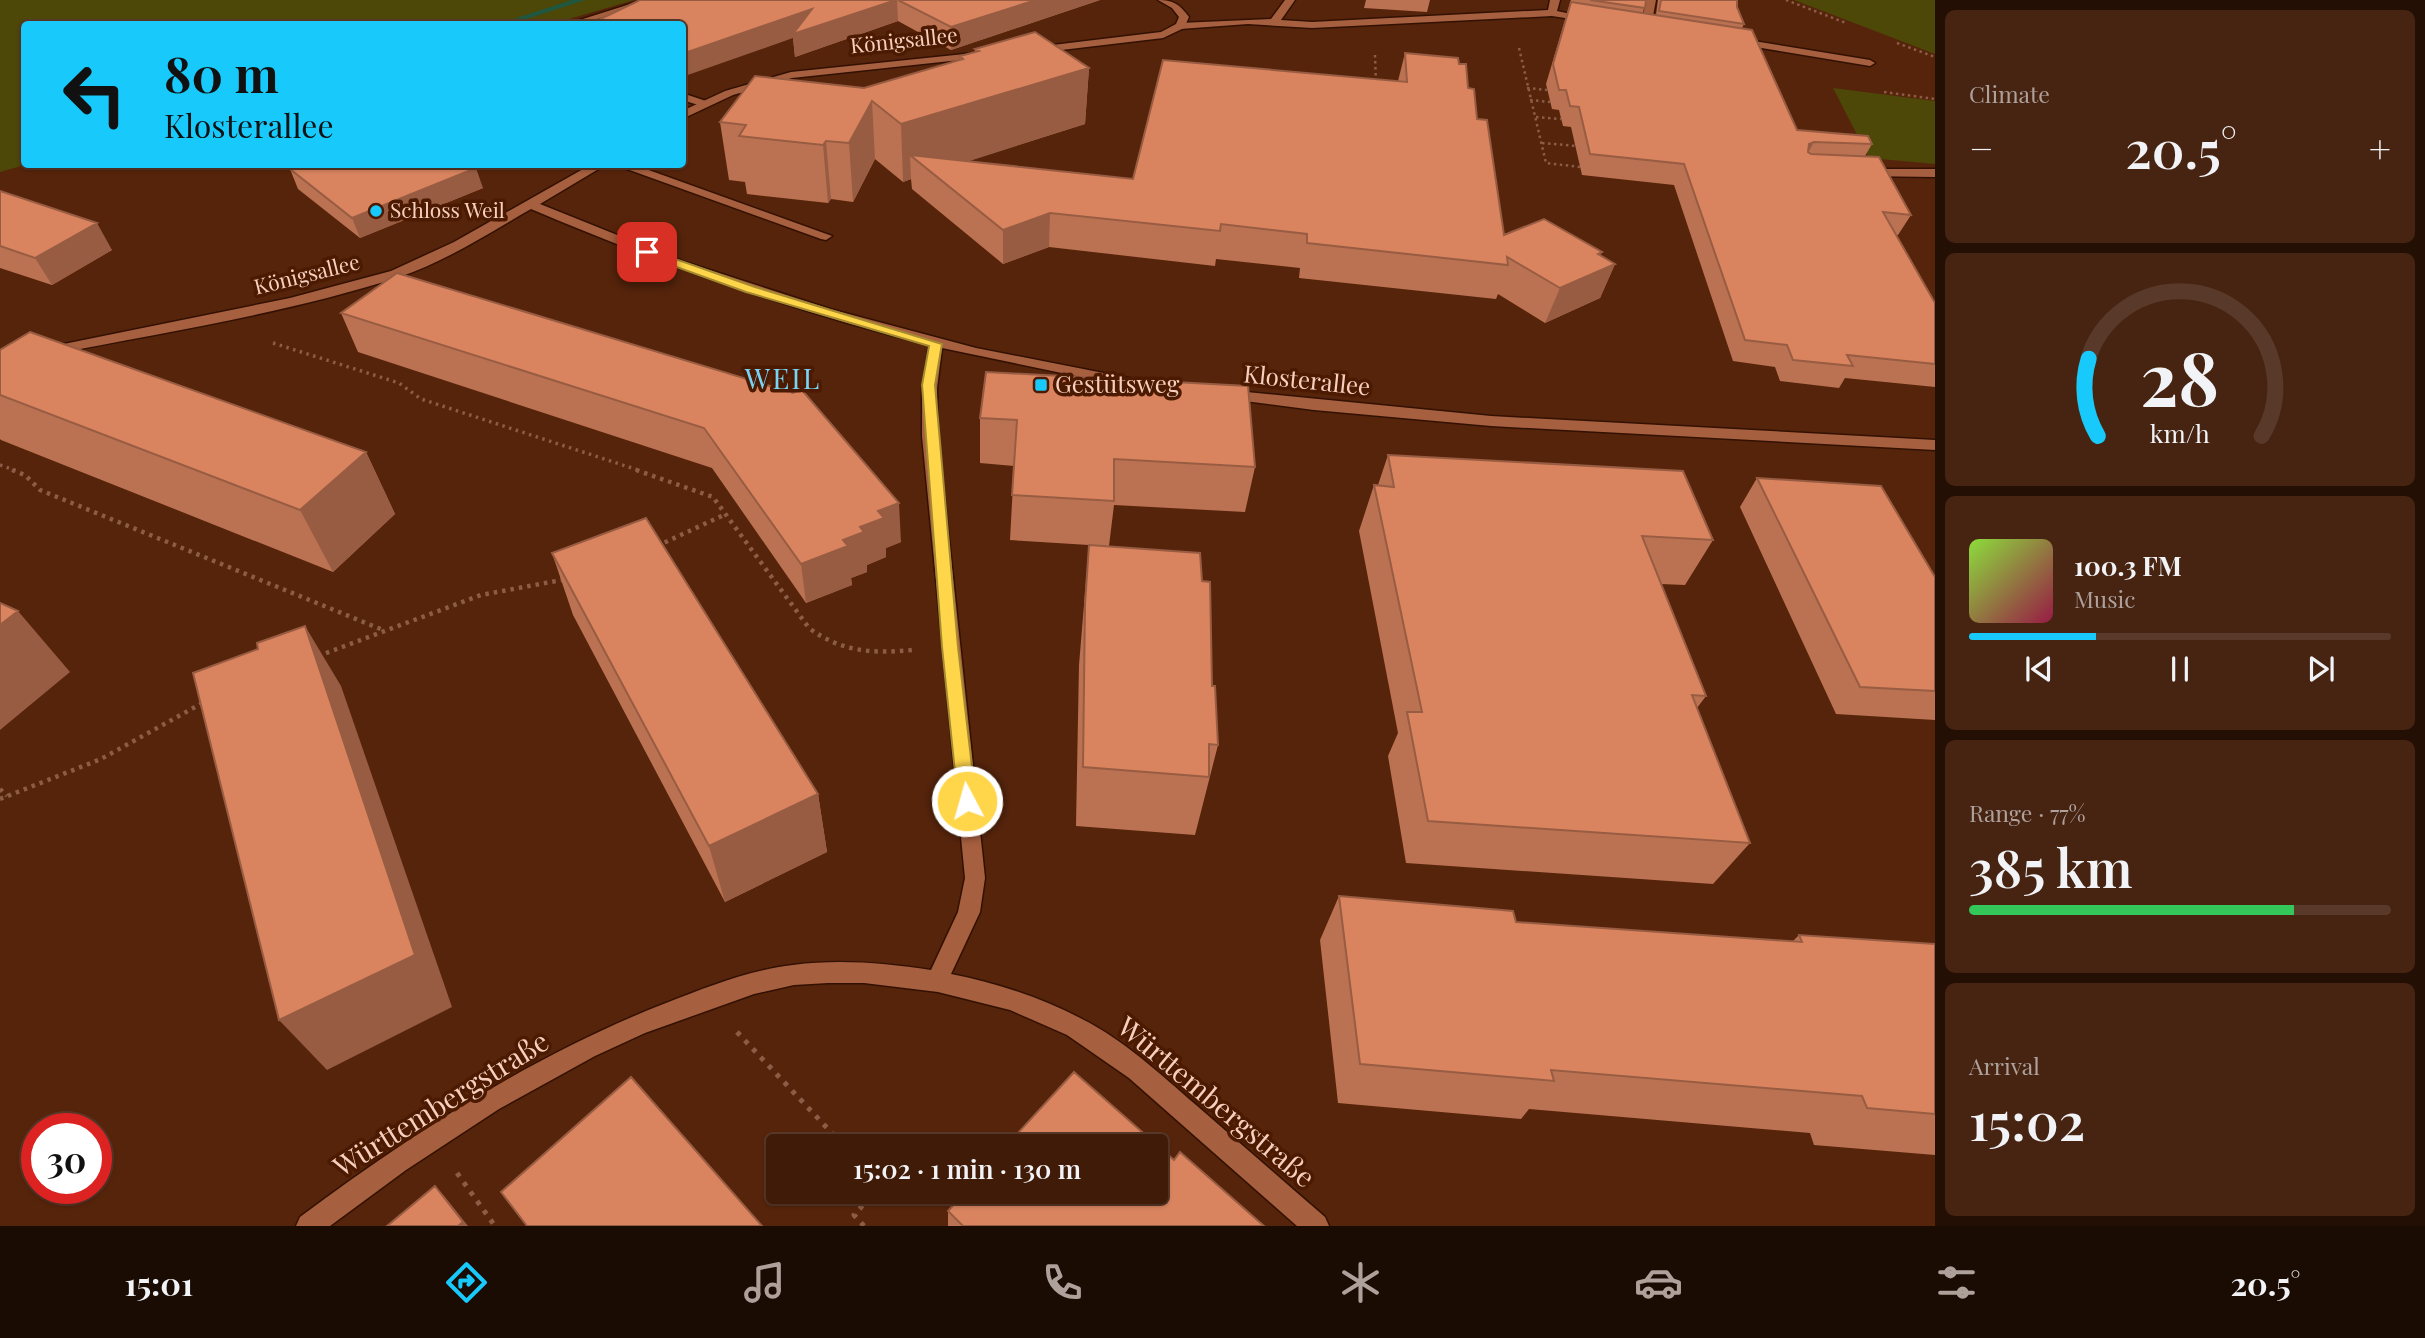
<!DOCTYPE html>
<html lang="en">
<head>
<meta charset="utf-8">
<style>
	:root { --surface:#401b08; --page:#472412; --text:#f1f3f6; --muted:#aea19c; --line:#593929; --accent:#17cafb }
	body { margin:0; font-family:"Playfair Display",serif; background:var(--page); color:var(--text); height:100vh; display:flex; flex-direction:column; font-size:26px; white-space:nowrap }
	* { box-sizing:border-box; margin:0 }
	p { font-size:23px; color:var(--muted) }
	.icon { flex:none; width:38px; height:38px; fill:none; stroke:currentColor; stroke-width:2; stroke-linecap:round; stroke-linejoin:round }
	.map { position:relative; flex:1; overflow:hidden }
	.sheet { display:flex; flex-direction:column; gap:10px; padding:10px; background:#230f04; width:490px }
	.sheet>* { flex:none }
	.guide { position:absolute; left:21px; top:21px; width:665px; height:147px; border-radius:7px; box-shadow:0 2px 5px #0004,0 0 0 2px var(--line); background:#17cafb; color:#111; overflow:hidden }
	.speed { position:absolute; left:21px; top:1113px; display:flex; gap:14px; font-size:35px; font-weight:700; text-align:center }
	.speed>* { display:grid; place-content:center; width:91px; height:91px; border-radius:50%; background:var(--surface); box-shadow:0 2px 5px #0004,0 0 0 2px var(--line); line-height:1 }
	.speed .limit { border:10px solid #d22; background:#fff; color:#111 }
	.pin { position:absolute; display:grid; place-items:center; width:60px; height:60px; color:#fff; margin:-30px; border-radius:14px; box-shadow:0 4px 10px #0006 }
	.me { position:absolute; width:77px; margin:-38px; rotate:354deg; stroke-linejoin:round; filter:drop-shadow(0 0 5px #0008) }
	.turn { display:flex; align-items:center; gap:24px; height:147px; padding:0 28px; font-size:32px }
	.turn .icon { width:91px; height:91px; stroke-width:2.5 }
	.turn b { display:block; font-size:49px; line-height:60px }
	.big { font-size:52px; font-weight:600; line-height:1.1 }
	.sheet .widget { flex:1; display:flex; flex-direction:column; justify-content:center; gap:10px; min-width:0; padding:0 24px; border-radius:10px; background:var(--page) }
	.sheet .dial { align-items:center; gap:0 }
	.dial svg { height:182px; overflow:visible; fill:none; stroke:var(--line); stroke-width:7; stroke-linecap:round; text-anchor:middle }
	.dial text { fill:var(--text); stroke:none }
	.song { display:flex; align-items:center; gap:21px }
	.cover { width:84px; height:84px; border-radius:10px; background:linear-gradient(135deg,hsl(90 70% 55%),hsl(340 70% 35%)) }
	.played { height:7px; border-radius:4px; background:linear-gradient(90deg,var(--accent) 30%,var(--line) 30%) }
	.keys { display:flex; justify-content:space-around; direction:ltr }
	.heat { display:flex; justify-content:space-between; align-items:center; font-size:38px; direction:ltr }
	.charge { height:10px; border-radius:5px; background:linear-gradient(90deg,#34c759 77%,var(--line) 0) }
	.trip { position:absolute; left:766px; top:1134px; width:402px; height:70px; border-radius:7px; background:var(--surface); box-shadow:0 2px 5px #0004,0 0 0 2px var(--line); font-weight:600; line-height:70px; text-align:center }
	.tabs { display:flex; height:112px; justify-content:space-around; align-items:center; background:#1a0b03; color:var(--muted) }
	.tabs .icon { width:49px; height:49px }
	.tabs .on { color:var(--accent) }
	.tabs b { font-size:32px; color:var(--text) }
	main { display:flex; flex:1; min-height:0 }
	.map>svg:first-child { display:block }
</style>
</head>
<body>
<main>
<div class="map">
<svg width="1935" height="1226" viewBox="0 0 1935 1226">
	<rect width="100%" height="100%" fill="#56240b"/>
	<!-- green -->
	<path fill="#4d4708" d="M0 0H634L552 24H24L25 165 0 172Z
		M1794 0H1935V54Z
		M1833 88 1935 101V164L1869 158Z"/>
	<g fill="none" stroke-linecap="round" stroke-linejoin="round">
		<!-- stream -->
		<path fill="#1f5741" fill-rule="evenodd" d="M572 0H585L511 24H498Z"/>
		<defs>
			<path id="lane" d="M643 0H658L581 24H567Z
				M1285 0H1295L1281 20 1312 22 1548 10 1550 0H1560L1557 11 1595 19 1590 22 1552 16 1312 28 1248 24 1180 29 1175 26 1180 23 1271 19Z
				M1646 0H1656L1651 27 1646 30 1641 27Z
				M1735 38 1870 60 1875 63 1870 66 1731 43 1730 41Z
				M682 93 709 102 711 104 705 107 682 100Z
				M613 164H632L832 236 826 240 821 239Z
				M1865 169H1935V177L1861 176V170Z"/>
			<path id="street" d="M1158 0C1174 0 1180 5 1189 17L1184 28 1163 38 1036 53 1031 50 1036 47 1161 32 1176 24 1179 17 1172 8Z
				M984 52 989 55 988 57 792 78 733 95 682 119V111L725 91 791 72Z
				M592 164H607L540 204 682 261 830 309 976 348 1134 379 1136 382 1134 385 1129 387 942 348 937 389 938 436 985 878 980 912 951 974C996 983 1041 997 1082 1019 1124 1040 1160 1074 1196 1105 1239 1142 1282 1180 1325 1217L1329 1226H1297L1129 1078 1067 1035 1010 1010 938 992 864 983H828L794 985 754 994 645 1033 595 1056 499 1109 406 1170 330 1226H296L300 1217C414 1132 533 1055 666 1003 707 987 749 970 793 965 839 959 885 963 931 970L958 912 965 878 922 436V389L929 345C792 311 661 264 531 209 489 233 445 262 399 277 285 314 165 332 49 355L42 351 49 347 290 298 391 271 454 242Z
				M1226 390 1491 416 1935 440V450L1491 426 1314 410 1221 398 1219 395Z"/>
		</defs>
		<!-- lane casing -->
		<use href="#lane" stroke="#331102" stroke-width="3"/>
		<!-- street casing -->
		<use href="#street" stroke="#331102" stroke-width="3"/>
		<!-- path-far3 -->
		<path stroke="#8b5c46" stroke-width="2.5" stroke-dasharray="2.5 3.5" stroke-linecap="butt" d="M1786 0 1846 23
			M1897 43 1935 57
			M1519 48 1546 163 1580 167
			M1375 55 1376 84
			M1527 88 1547 90
			M1884 92 1935 99
			M1530 100 1550 102
			M1536 117 1561 119
			M1542 143 1576 146"/>
		<!-- path-far2 -->
		<path stroke="#8b5c46" stroke-width="3.5" stroke-dasharray="2.5 4.5" stroke-linecap="butt" d="M273 343 399 383 421 399 641 471
			M0 465 17 471"/>
		<!-- path-far1 -->
		<path stroke="#8b5c46" stroke-width="4.5" stroke-dasharray="3.5 5" stroke-linecap="butt" d="M12 470 25 475 40 490 383 630
			M636 470 713 497 809 628C841 652 874 654 912 650
			M657 546 726 514
			M318 656 481 595 567 579
			M0 789 7 796
			M0 799 101 759 206 701"/>
		<!-- path -->
		<path stroke="#8b5c46" stroke-width="5" stroke-dasharray="4.5 7" stroke-linecap="butt" d="M737 1032 844 1146
			M457 1173 495 1226
			M864 1226 854 1215 875 1192"/>
		<!-- lane -->
		<use href="#lane" fill="#a65f3f" fill-rule="evenodd"/>
		<!-- street -->
		<use href="#street" fill="#a65f3f" fill-rule="evenodd"/>
	</g>
	<!-- wall -->
	<path fill="#bb7252" d="M640 0H1100L951 50 898 21 795 57 793 38 682 24Z
		M1366 0H1430L1427 12 1364 8Z
		M1571 0H1646L1643 13 1656 15 1658 0H1737V7L1744 24 1742 28 1797 130 1872 144 1865 156 1911 215 1898 235H1896L1935 303V387L1845 378 1839 388 1780 381 1775 367 1733 361 1674 185 1582 175 1571 127 1563 126 1559 110 1552 109 1546 84Z
		M975 49 1089 68 1085 124 967 161 1133 179 1398 81 1405 53 1459 64 1477 119 1504 235 1601 256 1615 264 1600 298 1545 323 1498 294 1496 299 1299 278 1300 268 1216 259 1215 266 1049 247 1003 264 912 189 911 179 903 182 875 159 853 202 831 199 828 203 747 194 745 182 729 180 720 122 864 88 960 60V56L975 52Z
		M290 169 483 188 360 238 298 189Z
		M0 191 112 250 52 285 0 268Z
		M341 313 793 393 901 542 886 548V557L867 565V572L851 578 852 585 806 603 712 468 358 352Z
		M0 350 366 452 395 514 333 572 1 440 0 439Z
		M986 372 1255 467 1245 512 1114 505 1109 546 1202 581 1218 745 1195 835 1076 826 1079 665 1089 545 1010 540 1014 466 980 463V418Z
		M1388 455 1713 540 1685 585 1661 584 1706 696 1697 708 1750 843 1713 884 1406 863 1388 756 1398 733 1359 531 1374 485H1378Z
		M1757 478 1935 577V720L1836 714 1740 507Z
		M552 553 818 794 827 852 725 902 573 615Z
		M1339 896 1516 922 1792 942 1799 935 1935 944V1155L1814 1145 1810 1133 1529 1109 1521 1119 1338 1103 1320 940Z
		M1174 1160 1264 1226H948V1211Z"/>
	<!-- shaded-wall -->
	<path fill="#985c42" d="M897 0 898 21 795 57 793 38 682 77V54L812 9Z
		M1036 0H1100L951 50V27Z
		M1089 68 1085 124 932 173 910 155 911 179 903 182 901 124Z
		M872 101 875 159 853 202 849 143Z
		M826 141 831 199 828 203 823 145Z
		M1814 142 1803 162 1809 144Z
		M476 168 483 188 360 238 352 218Z
		M1050 213 1049 247 1003 264V230Z
		M97 223 112 250 52 285 35 258Z
		M1602 252 1593 273 1615 264 1600 298 1545 323 1560 288 1598 254Z
		M366 452 395 514 333 572 300 510Z
		M899 503 901 542 886 548V557L867 565V572L851 578 852 585 806 603 801 564 843 540 860 527 878 511Z
		M18 611 70 672 0 730V625Z
		M305 626 341 686 452 1007 327 1070 279 1020Z
		M818 794 827 852 725 902 709 846Z
		M435 1186 445 1197 468 1226H458Z"/>
	<!-- building -->
	<path fill="#d9845f" stroke="#985c42" stroke-width="2" d="M640 0H896L793 34 812 9 682 54V24H590Z
		M898 0H1036L951 27Z
		M1590 0H1646L1645 8Z
		M1661 0H1737V7L1744 24 1659 11Z
		M1571 2 1752 30 1797 130 1868 136 1872 144 1814 142 1809 144 1808 152 1811 154 1879 157 1911 215 1883 212 1935 303V364L1847 355 1853 366 1793 360 1787 345 1745 340 1684 164 1590 154 1579 107 1570 106 1566 90H1559L1553 64Z
		M1035 32 1089 68 901 124 872 101 849 143 826 141 823 145 739 136 746 125 720 122 755 76 864 88 963 59 960 56 979 51 975 49Z
		M1405 53 1458 58 1459 64H1466L1468 88 1474 89 1477 119 1487 120 1504 235 1544 219 1602 252 1598 254 1615 264 1560 288 1507 257 1508 265 1307 243V234L1221 224 1220 231 1050 213 1003 230 910 155 1133 179 1163 60 1407 82Z
		M303 164H471L476 168 352 218 290 169Z
		M0 191 97 223 35 258 0 246Z
		M397 273 793 393 801 389 899 503 878 511 884 518 860 527 864 532 843 540 848 546 801 564 704 428 341 313Z
		M30 332 366 452 300 510 0 395V350Z
		M986 372 1248 386 1255 467 1114 459V501L1012 495 1017 420 980 418Z
		M1388 455 1683 471 1713 540 1642 536 1706 696 1692 695 1750 843 1428 821 1407 712H1422L1374 485 1394 487Z
		M1757 478 1881 486 1935 577V691L1860 687Z
		M646 518 818 794 709 846 552 553Z
		M1089 545 1200 553 1202 581 1210 582 1212 686H1215L1218 745 1209 744V777L1083 767 1085 604Z
		M0 603 18 611 0 625Z
		M305 626 415 955 279 1020 193 673 258 649 257 643Z
		M1339 896 1513 911 1516 922 1802 942 1799 935 1935 944V1114L1867 1108 1862 1096 1551 1070 1554 1081 1360 1064Z
		M1074 1072 1174 1160 1180 1152 1264 1226H963L948 1211 965 1192H1157V1146H1006Z
		M631 1077 762 1226H527L501 1192Z
		M435 1186 463 1222 458 1226H387Z"/>
	<!-- route -->
	<path fill="#ffd54a" stroke="#a68a30" stroke-width="2" d="M647 249 755 287 942 344 935 385 958 647 976 801 973 806 967 809 960 806 958 801 942 647 922 385 929 346 746 292 643 255 641 252Z"/>
	<!-- markers -->
	<g fill="#17cafb" stroke="#4b1a01" stroke-width="2.5">
		<circle cx="376" cy="211" r="7"/>
		<rect x="1034" y="378" width="14" height="14" rx="3.5"/>
	</g>
	<g text-anchor="middle" stroke-width="7" stroke-linejoin="round" paint-order="stroke">
		<!-- far-street labels -->
		<g font-size="21" fill="#f7cfbe" stroke="#4b1a01">
			<text transform="translate(904 41) rotate(-6)" y="7">Königsallee</text>
			<text transform="translate(307 275) rotate(-14)" y="7">Königsallee</text>
		</g>
		<!-- far-poi labels -->
		<g font-size="21" fill="#f7cfbe" stroke="#4b1a01" text-anchor="start">
			<text x="390" y="218">Schloss Weil</text>
		</g>
		<!-- street labels -->
		<g font-size="24" fill="#f7cfbe" stroke="#4b1a01">
			<text transform="translate(1307 381) rotate(6)" y="8">Klosterallee</text>
		</g>
		<!-- poi labels -->
		<g font-size="24" fill="#f7cfbe" stroke="#4b1a01" text-anchor="start">
			<text x="1055" y="393">Gestütsweg</text>
		</g>
		<!-- quarter labels -->
		<g font-size="28" letter-spacing="2" fill="#78d4f6" stroke="#4b1a01">
			<text x="783" y="389">WEIL</text>
		</g>
		<!-- near-street labels -->
		<g font-size="28" fill="#f7cfbe" stroke="#4b1a01">
			<text transform="translate(1216 1102) rotate(40)" y="10">Württembergstraße</text>
			<text transform="translate(441 1104) rotate(-32)" y="10">Württembergstraße</text>
		</g>
	</g>
</svg>
<div class="speed"><div class="limit">30</div></div>
<div class="pin" style="left:647px;top:252px;background:#d93025"><svg class="icon" aria-label="arrive" viewBox="0 0 24 24"><path d="M6 21V4h12l-3 4 3 4H6"/></svg></div>
<svg class="me" style="left:967px;top:801px" viewBox="-20 -20 40 40"><circle r="17" fill="#ffd54a" stroke="#fff" stroke-width="3"/><path d="M0-11L8 9 0 5-8 9z" fill="#fff"/></svg>
<div class="trip">15:02 · 1 min · 130 m</div>
<div class="guide">
<div class="turn"><svg class="icon" aria-label="left" viewBox="0 0 24 24"><path d="M17 20v-9H6M10 6l-5 5 5 5"/></svg><div><b>80 m</b>Klosterallee</div></div>
</div>
</div>
<section class="sheet">
<div class="widget"><p>Climate</p>
<div class="heat"><a>−</a><b class="big">20.5°</b><a>+</a></div>
</div>
<div class="widget dial"><svg viewBox="0 0 100 80">
<path d="M14 69A42 42 0 1 1 86 69"/>
<path d="M14 69A42 42 0 0 1 10 35" stroke="#17cafb"/>
<text x="50" y="56" font-size="32" font-weight="700">28</text>
<text x="50" y="72" font-size="11">km/h</text>
</svg></div>
<div class="widget">
<div class="song"><i class="cover"></i><div><b>100.3 FM</b><p>Music</p></div></div>
<div class="played"></div>
<div class="keys"><svg class="icon" aria-label="previous" viewBox="0 0 24 24"><path d="M18 5L8 12l10 7zM5 5v14"/></svg><svg class="icon" aria-label="pause" viewBox="0 0 24 24"><path d="M8 5v14M16 5v14"/></svg><svg class="icon" aria-label="next" viewBox="0 0 24 24"><path d="M6 5l10 7-10 7zM19 5v14"/></svg></div>
</div>
<div class="widget"><p>Range · 77%</p><b class="big">385 km</b><div class="charge"></div></div>
<div class="widget"><p>Arrival</p><b class="big">15:02</b></div>
</section>
</main>
<nav class="tabs">
<b>15:01</b>
<svg class="icon on" aria-label="directions" viewBox="0 0 24 24"><path d="M12 3l9 9-9 9-9-9zM9 14v-3h6M13 9l2 2-2 2"/></svg>
<svg class="icon" aria-label="music" viewBox="0 0 24 24"><path d="M9 18V5l10-2v13"/><circle cx="6" cy="18" r="3"/><circle cx="16" cy="16" r="3"/></svg>
<svg class="icon" aria-label="phone" viewBox="0 0 24 24"><path d="M5 4h4l2 5-3 2q2 4 5 5l2-3 5 2v4C11 20 4 13 5 4z"/></svg>
<svg class="icon" aria-label="climate" viewBox="0 0 24 24"><path d="M12 3v18M4 7l16 10M4 17L20 7"/></svg>
<svg class="icon" aria-label="car" viewBox="0 0 24 24"><path d="M5 17H2v-5l4-1 3-4h7l3 4 3 1v5h-3M9 17h6M6 11h13"/><circle cx="7" cy="17" r="2"/><circle cx="17" cy="17" r="2"/></svg>
<svg class="icon" aria-label="filters" viewBox="0 0 24 24"><path d="M4 7h16M4 17h16"/><circle cx="9" cy="7" r="2"/><circle cx="15" cy="17" r="2"/></svg>
<b>20.5°</b>
</nav>
</body>
</html>
